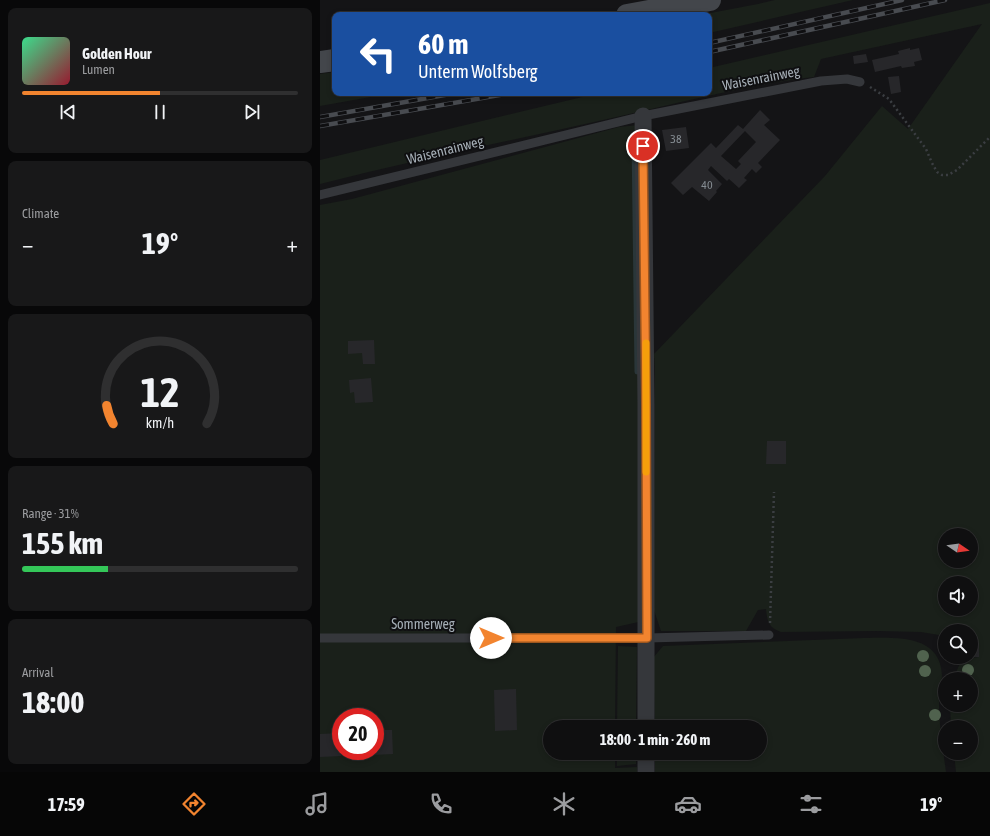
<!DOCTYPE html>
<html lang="en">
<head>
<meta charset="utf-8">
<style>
	:root { --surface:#0f0f10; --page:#181819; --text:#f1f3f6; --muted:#9b9c9f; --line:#2f2f30; --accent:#f2842f }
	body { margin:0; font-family:"Asap Condensed",sans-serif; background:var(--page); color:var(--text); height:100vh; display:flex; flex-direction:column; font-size:15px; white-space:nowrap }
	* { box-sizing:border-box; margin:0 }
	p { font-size:13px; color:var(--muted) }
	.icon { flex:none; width:22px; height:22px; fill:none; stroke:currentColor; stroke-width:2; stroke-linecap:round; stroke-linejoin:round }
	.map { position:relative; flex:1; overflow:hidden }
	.side { display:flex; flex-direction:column; gap:8px; padding:8px; background:#080809; width:320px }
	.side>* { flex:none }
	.hud { position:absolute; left:12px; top:12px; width:380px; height:84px; border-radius:8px; box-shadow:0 2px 6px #0003,0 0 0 1px var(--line); background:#1a4fa0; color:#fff; overflow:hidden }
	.needle { width:26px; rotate:103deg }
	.tools { position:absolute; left:618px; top:528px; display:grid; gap:8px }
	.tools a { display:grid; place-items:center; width:40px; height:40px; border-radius:50%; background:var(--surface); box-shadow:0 2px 6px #0003,0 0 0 1px var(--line); font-size:20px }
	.speed { position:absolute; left:12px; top:708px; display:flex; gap:8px; font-size:20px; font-weight:700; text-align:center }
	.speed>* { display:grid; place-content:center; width:52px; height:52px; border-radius:50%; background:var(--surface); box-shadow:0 2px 6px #0003,0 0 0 1px var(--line); line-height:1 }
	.speed .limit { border:6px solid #d22; background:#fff; color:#111 }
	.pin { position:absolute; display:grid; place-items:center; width:34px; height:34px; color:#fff; margin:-17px; border:2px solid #fff; border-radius:50%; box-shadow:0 1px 4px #0007 }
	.me { position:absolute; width:44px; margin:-22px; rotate:90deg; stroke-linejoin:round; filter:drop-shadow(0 0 3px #0008) }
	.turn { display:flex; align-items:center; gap:14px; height:84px; padding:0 20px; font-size:18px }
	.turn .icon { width:52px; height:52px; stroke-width:2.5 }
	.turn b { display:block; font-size:28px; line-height:34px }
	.big { font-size:30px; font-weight:700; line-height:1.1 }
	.side .widget { flex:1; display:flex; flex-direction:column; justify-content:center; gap:6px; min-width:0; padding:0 14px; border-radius:8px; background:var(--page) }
	.side .dial { align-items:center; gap:0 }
	.dial svg { height:104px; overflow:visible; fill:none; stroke:var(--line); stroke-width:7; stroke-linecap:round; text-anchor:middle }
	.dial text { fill:var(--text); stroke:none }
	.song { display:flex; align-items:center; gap:12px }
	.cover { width:48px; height:48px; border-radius:6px; background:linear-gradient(135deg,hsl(150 70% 55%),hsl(350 70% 35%)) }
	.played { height:4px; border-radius:2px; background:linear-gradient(90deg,var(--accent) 50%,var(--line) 50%) }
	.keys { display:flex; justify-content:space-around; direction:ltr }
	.heat { display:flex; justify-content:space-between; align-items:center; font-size:22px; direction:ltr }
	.charge { height:6px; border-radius:3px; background:linear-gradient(90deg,#34c759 31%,var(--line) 0) }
	.trip { position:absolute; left:223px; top:720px; width:224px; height:40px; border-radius:20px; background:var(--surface); box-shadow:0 2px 6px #0003,0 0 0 1px var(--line); font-weight:700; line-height:40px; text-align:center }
	.dock { display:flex; height:64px; justify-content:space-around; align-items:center; background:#060606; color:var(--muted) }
	.dock .icon { width:28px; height:28px }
	.dock .on { color:var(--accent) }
	.dock b { font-size:18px; color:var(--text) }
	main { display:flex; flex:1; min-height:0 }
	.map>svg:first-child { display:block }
</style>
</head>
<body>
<main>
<section class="side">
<div class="widget">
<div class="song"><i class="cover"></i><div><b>Golden Hour</b><p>Lumen</p></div></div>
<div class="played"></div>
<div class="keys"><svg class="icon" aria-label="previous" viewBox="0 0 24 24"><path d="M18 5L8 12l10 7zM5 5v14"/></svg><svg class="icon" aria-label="pause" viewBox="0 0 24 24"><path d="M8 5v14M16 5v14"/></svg><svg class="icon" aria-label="next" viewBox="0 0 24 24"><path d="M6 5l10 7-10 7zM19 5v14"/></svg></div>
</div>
<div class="widget"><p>Climate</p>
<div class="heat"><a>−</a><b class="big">19°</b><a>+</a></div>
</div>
<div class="widget dial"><svg viewBox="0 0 100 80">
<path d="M14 69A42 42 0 1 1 86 69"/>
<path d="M14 69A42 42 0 0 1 9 55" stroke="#f2842f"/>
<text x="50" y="56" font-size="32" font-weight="700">12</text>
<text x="50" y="72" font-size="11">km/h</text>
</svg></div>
<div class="widget"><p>Range · 31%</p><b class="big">155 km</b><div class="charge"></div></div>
<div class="widget"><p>Arrival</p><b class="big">18:00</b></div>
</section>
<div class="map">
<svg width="670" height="772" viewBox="0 0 670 772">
	<rect width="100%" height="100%" fill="#141416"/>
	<!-- green -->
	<path fill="#1a201a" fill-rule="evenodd" d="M455 0H533L389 33V15H380L438 4Z
		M670 3V772H636L634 753H651V727H631L630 705H651V679H633L642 659 659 657V644L651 643V631H625V636L601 632 558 631 461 632C449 628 447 621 446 609L438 610 426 631H341L334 610 335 368 334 354 505 176 562 106 588 129 662 24 501 59 494 77C424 85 352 105 283 120 189 141 94 160 0 184V160L279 93H389V68ZM625 535H651V561H625ZM625 583H651V609H625Z
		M15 72V93H73L0 106V74Z
		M319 125 323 621 296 627 295 727H230V753H295V768L317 767V772H0V205L32 199 299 127ZM21 717H55V751H21Z
		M544 638C573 638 620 633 622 675 622 684 618 693 619 702 619 725 623 749 626 772H335V753H440V727H335L333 658 343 646Z
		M298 646 317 647 316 727H297Z
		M297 753H316V764L297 766Z"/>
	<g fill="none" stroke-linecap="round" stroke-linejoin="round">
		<!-- stream -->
		<path stroke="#2a3639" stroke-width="5" d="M314 137 317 372"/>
	</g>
	<!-- building -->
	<path fill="#27272a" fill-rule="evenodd" d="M590 48V50L599 48 602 60 594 62 595 66 582 68 581 66 555 72 552 60 579 54 578 51Z
		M546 54 548 62 534 64 533 56Z
		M579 76 581 92 571 94 568 77Z
		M440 110 450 120 444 125 460 140 438 163 442 167 436 173 432 169 424 178 427 180 419 188 409 179 407 181 391 166 388 170 402 184 396 191 397 192 389 201 372 187 363 195 351 183 391 143 396 148 418 125 423 129ZM425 131 436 142 418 161 421 164 416 169 401 156Z
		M366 127 369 148 346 151 342 130Z
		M54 340 55 364H43L42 353 28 354V341Z
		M51 378 53 402 35 403 34 392 30 393 29 380Z
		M447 441H466V464H446Z
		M651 643H659V657H651Z
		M196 689 197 730 175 731 174 690Z
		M55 730H72L73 754 53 755V751H55Z
		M20 733 21 756 0 757V734Z"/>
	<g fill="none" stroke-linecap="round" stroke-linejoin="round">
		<!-- path -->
		<path stroke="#3b3e42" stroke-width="2.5" stroke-dasharray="2 3" stroke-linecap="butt" d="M550 87 569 99 606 149 612 163 617 172 622 175H628L637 170 670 137
			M450 623 454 492"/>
		<!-- lane -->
		<path stroke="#35373b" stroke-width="9" d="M0 195 323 116 501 81 527 79 540 82
			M0 638H327L449 635"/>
		<!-- street -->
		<path stroke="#35373b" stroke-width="17" d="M323 116 326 404V727
			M326 772V753"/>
		<!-- secondary -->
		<path stroke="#43464b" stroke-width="22" d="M307 15 390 0
			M0 62 15 60"/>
		<defs>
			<path id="rail" d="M389 43 582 0
				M389 52 625 0
				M0 117 136 93
				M0 126 191 93"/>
		</defs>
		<!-- rail casing -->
		<use href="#rail" stroke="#484b50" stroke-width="4.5"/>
		<!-- rail -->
		<use href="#rail" stroke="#0f0f11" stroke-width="3" stroke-dasharray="9" stroke-linecap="butt"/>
	</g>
	<!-- trees -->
	<g fill="#50624e">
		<circle cx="603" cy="656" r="6"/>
		<circle cx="648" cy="670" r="6"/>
		<circle cx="605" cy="671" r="6"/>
		<circle cx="615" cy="715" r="6"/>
	</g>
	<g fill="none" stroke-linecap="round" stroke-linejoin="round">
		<defs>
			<path id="route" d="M171 638H327L326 404 323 146"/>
		</defs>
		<!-- route casing -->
		<use href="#route" stroke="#9d561f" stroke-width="10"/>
		<!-- route -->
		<use href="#route" stroke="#f2842f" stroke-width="7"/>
		<!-- slow -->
		<path stroke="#f59e0b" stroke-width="7" d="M326 343V472"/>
	</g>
	<g text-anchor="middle" stroke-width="4" stroke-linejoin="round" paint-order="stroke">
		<!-- number labels -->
		<g font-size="12" fill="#858c92">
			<text x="356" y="143">38</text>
			<text x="387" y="189">40</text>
		</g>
		<!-- street labels -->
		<g font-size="14" fill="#a5aeb6" stroke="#0f0f11">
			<text transform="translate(441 78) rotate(-11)" y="5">Waisenrainweg</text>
			<text transform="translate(125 150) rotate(-14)" y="5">Waisenrainweg</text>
			<text x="103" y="629">Sommerweg</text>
		</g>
	</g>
</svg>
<div class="tools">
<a><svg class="needle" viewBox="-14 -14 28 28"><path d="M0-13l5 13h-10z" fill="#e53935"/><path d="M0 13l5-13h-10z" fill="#9b9c9f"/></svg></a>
<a><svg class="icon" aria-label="sound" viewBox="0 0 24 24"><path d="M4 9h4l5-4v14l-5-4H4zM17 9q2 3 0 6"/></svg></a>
<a><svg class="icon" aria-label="search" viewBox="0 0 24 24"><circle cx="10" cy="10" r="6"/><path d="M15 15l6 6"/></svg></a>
<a>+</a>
<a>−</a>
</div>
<div class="speed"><div class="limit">20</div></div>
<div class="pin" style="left:323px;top:146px;background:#d93025"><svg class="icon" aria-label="arrive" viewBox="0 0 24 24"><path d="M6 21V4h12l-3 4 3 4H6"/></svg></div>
<svg class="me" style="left:171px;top:638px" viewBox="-20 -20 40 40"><circle r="19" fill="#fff"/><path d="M0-13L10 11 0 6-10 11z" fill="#f2842f"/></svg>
<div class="trip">18:00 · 1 min · 260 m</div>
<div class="hud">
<div class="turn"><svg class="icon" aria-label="left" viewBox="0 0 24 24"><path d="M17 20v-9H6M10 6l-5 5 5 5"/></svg><div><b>60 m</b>Unterm Wolfsberg</div></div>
</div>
</div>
</main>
<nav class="dock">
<b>17:59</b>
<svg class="icon on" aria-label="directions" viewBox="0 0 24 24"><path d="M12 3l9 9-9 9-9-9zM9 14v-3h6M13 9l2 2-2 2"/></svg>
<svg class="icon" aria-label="music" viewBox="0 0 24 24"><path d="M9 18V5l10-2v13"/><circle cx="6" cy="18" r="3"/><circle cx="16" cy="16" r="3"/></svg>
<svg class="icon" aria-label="phone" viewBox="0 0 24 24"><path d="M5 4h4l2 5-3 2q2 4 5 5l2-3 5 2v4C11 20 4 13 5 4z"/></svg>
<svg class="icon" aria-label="climate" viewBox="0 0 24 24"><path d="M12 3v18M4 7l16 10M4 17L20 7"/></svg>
<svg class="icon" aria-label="car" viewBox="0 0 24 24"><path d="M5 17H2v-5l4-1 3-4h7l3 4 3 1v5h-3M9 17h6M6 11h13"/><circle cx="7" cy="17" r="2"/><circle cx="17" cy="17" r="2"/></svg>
<svg class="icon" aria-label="filters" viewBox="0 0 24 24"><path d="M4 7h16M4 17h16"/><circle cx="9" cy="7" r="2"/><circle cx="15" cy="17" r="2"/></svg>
<b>19°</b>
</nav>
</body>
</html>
